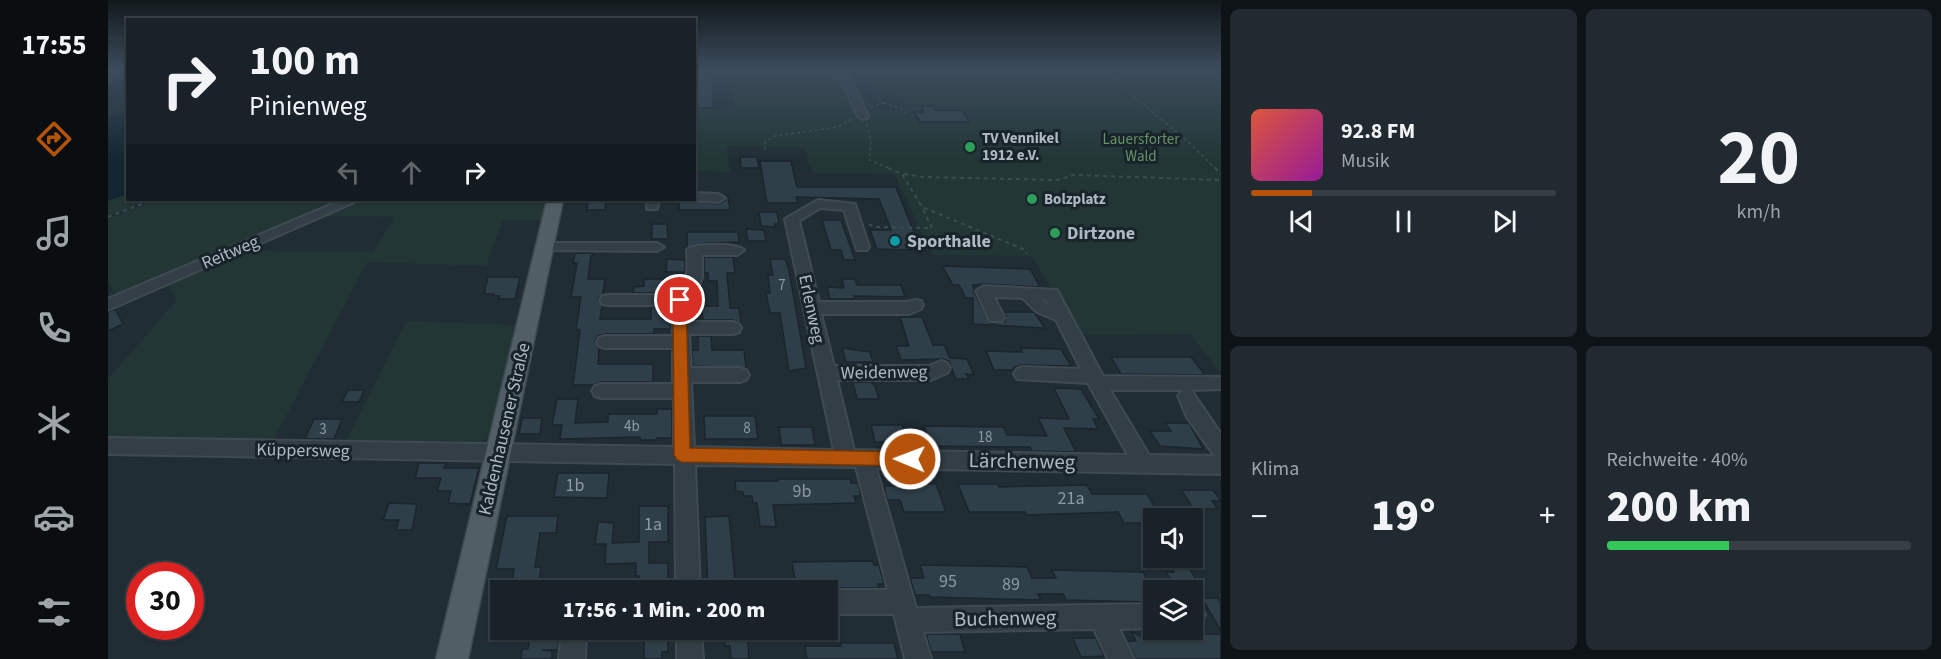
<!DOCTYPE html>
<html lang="de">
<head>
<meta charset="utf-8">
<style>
	:root { --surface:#182228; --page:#212a30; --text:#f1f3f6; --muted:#9fa4a8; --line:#363f45; --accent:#b45309 }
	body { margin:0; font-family:"Source Sans 3",sans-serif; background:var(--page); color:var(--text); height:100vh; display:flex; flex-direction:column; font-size:22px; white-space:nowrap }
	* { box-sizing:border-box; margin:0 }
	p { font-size:20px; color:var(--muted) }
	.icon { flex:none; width:33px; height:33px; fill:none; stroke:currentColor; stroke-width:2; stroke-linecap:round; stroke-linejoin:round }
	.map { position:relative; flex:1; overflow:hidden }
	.side { display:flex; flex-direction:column; gap:9px; padding:9px; background:#0d1316; width:720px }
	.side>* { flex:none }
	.top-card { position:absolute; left:18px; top:18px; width:570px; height:183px; border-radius:0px; box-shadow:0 2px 4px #0004,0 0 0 2px var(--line); background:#182228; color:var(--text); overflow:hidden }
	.buttons { position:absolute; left:1035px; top:508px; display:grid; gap:12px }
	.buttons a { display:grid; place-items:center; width:60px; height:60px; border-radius:0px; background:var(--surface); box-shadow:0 2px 4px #0004,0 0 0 2px var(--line); font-size:30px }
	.speed { position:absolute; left:18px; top:562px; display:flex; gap:12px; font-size:30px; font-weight:700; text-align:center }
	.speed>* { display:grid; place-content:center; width:78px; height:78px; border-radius:50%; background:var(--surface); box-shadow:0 2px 4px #0004,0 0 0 2px var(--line); line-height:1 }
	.speed .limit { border:9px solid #d22; background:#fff; color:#111 }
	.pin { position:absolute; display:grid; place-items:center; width:51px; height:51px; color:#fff; margin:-26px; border:3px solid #fff; border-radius:50%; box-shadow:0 2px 6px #0007 }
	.me { position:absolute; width:66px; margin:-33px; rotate:271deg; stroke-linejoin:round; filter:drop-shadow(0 0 4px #0008) }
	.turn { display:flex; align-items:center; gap:21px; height:126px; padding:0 24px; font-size:27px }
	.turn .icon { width:78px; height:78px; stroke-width:2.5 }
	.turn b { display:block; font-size:42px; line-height:51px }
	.lanes { display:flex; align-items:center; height:57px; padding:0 24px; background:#0003; justify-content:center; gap:30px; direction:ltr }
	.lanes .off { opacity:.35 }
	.big { font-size:45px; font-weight:800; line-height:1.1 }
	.side .card { flex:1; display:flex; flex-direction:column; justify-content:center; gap:9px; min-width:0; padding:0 21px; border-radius:9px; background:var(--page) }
	.side .dial { align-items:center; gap:0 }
	.dial b { font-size:78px; line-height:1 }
	.song { display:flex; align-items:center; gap:18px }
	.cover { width:72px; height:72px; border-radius:9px; background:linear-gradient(135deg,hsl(10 70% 55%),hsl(300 70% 35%)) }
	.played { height:6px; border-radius:3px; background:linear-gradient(90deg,var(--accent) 20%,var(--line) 20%) }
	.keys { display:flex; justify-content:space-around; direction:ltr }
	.heat { display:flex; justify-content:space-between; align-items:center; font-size:33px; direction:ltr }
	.charge { height:9px; border-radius:4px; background:linear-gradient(90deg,#34c759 40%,var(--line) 0) }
	.side .tiles { flex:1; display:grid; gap:9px; grid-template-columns:repeat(2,1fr) }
	.trip { position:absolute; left:382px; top:580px; width:348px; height:60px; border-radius:0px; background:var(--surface); box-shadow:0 2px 4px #0004,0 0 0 2px var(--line); font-weight:800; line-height:60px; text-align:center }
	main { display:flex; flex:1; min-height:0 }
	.tab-bar { display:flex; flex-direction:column; width:108px; justify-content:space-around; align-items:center; background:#0a0e10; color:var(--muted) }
	.tab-bar .icon { width:42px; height:42px }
	.tab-bar .current { color:var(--accent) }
	.tab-bar b { font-size:27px; color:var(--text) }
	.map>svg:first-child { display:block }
</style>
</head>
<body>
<main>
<nav class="tab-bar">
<b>17:55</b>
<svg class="icon current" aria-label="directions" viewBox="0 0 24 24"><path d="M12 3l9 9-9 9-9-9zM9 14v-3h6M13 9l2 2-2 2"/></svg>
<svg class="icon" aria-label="music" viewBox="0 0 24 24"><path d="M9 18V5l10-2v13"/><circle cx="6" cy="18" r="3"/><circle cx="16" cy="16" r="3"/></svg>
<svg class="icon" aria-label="phone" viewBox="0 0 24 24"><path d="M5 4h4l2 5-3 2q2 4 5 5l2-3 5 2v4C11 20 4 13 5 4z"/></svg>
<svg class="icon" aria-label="climate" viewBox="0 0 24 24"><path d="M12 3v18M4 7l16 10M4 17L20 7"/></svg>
<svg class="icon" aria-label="car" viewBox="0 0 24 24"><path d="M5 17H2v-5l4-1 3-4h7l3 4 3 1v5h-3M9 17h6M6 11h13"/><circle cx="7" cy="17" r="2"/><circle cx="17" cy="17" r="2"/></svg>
<svg class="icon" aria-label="filters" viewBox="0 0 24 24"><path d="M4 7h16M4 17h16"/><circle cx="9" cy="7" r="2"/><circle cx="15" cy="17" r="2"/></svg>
</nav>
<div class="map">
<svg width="1113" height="659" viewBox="0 0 1113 659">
	<rect width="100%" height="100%" fill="#202d35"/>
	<!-- green -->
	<path fill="#213635" d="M620 69H731L734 76 747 78 766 110 796 111V104L741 69H805L812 81H851L840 69H1113V373L1082 334 971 335 924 256 824 255 786 174 704 173 696 147 619 146 622 172 587 171V109L627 108Z
		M19 194 20 200H41L0 216V201Z
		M48 200H238L9 297 0 282V219Z
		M253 200H439L434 220H395L378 266 259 262 163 445 0 441V379L68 301 61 284 135 251 265 252 286 217 217 216Z
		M298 321 409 325 381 434 372 446 235 447Z"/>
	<!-- water -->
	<path fill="#142632" d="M19 78V96L0 105V83Z
		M19 112V194L0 201V117Z"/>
	<!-- building -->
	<path fill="#2f3f49" stroke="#1a252c" stroke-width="1.5" d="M587 69H603L606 108H588Z
		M813 106H825L827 110H854L862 122H812L806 112H816Z
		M632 157H649L651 168H633Z
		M652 161H683L689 187H788L813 250 769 249 762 230H783L771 199 688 197 690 203H659Z
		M618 196H620L622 210H571V200L610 204 618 200Z
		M480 200H498L497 210H479Z
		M651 212H669L671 224H667V227L653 226Z
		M714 220H733L747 260H736L733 250H723Z
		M544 224H559L560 239H544Z
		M638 229 656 230 658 241H640Z
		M579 232H630L631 242 598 243 579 248Z
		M467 253H486L483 256 480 279H497L495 293 490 299 494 306 492 319H543V307H554V319H562L563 329H546V334H497L490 336 487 341 491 348 490 364H545V382H493L485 385H465L472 330H468L473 297H463L469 263H465Z
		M596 257H625L627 273H619L622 308H631L633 323 625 320H595L593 306H610L609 281H600V273L596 272Z
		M559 259 577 260V272H558Z
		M662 259H677L681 270 698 368 681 371 672 313H662L658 293H662L660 275H665Z
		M834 266 922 269 932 287 876 284 865 285 866 292 882 323 896 322 898 316 896 312H926L937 328 865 324V298H858L851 285H845Z
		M380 277H412L407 299H391L392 296H386V294H376Z
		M536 279H557V293H525L526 287 536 286Z
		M734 279H747L749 285H793L797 297 746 296 747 299H722L719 287 736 288Z
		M7 309 15 324 0 331V312Z
		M792 317H814L825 345H836L842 358 859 359 866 375 858 374 861 379H848L841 361 834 359 793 360 788 346H801Z
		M590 336H603L604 350H636L638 368 585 366 584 350H590Z
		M734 348 762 352 765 362H738Z
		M913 348 953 349 963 366 915 365 906 367 905 370H886L878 351 914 352Z
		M1003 357H1083L1097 375 1013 374Z
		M745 382H763L767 386 771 399H749Z
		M946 388 973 389 991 419H985L990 429 956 428 968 452 924 451 922 447 823 446 816 426 896 427 899 435 939 436 930 418 961 419Z
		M240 390H256L251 402H234Z
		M449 399H470L467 423 500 422V414H549V409H564V438H549V440H532V437L452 439 454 425H444Z
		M596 416H647L650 439H597Z
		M414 418H434L432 434H411Z
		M206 419H234L226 439H197Z
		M1057 423H1081L1095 449 1052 446 1042 431H1063Z
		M763 425H794L800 443 767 442Z
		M671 427H704L707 445H673Z
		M311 463H338L336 468H371L362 504 340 503 343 491H329L333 478H307Z
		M450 473H501L499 498 446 497Z
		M670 479H742L743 483H750L753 496H746L748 503 665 505 668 527 652 526 649 503H645L644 496H635V492L628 491 627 481H670Z
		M787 484H828L838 512H796L792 500H779L776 486H788Z
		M850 484H890L891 487 979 485 984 494H1039L1054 519H1046V523H1016L1010 512 918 515 917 512H861Z
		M1073 490H1105L1113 501H1104L1110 509 1085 508Z
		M281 503 309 504 304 530H288L291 520H275Z
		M531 506H560V542H541V563H560V591H531V576H528V563L497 564 498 544H487L490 522 506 523 504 543 531 542Z
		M399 516H450L448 533H432L427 567H433L430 589H403L406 569H388Z
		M621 516 628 591H600L597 517Z
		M1058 558H1075L1090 582 1087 591H1069L1058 572H1066Z
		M765 561 766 565H771L776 584H770L771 588H720L716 591H689L684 562Z
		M812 565 919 567 924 578H948L944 570 1035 572 1045 592H1037L1042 602 958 600 955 594H930L933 600 822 597 821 595H807L802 578H816Z
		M1094 598H1110L1113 604V631Z
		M423 630H452L450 650H434L444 651V659H413L414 649H420Z
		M536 630H560V652H554V659H536Z
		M616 630H639L641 659H623L622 646H617Z
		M1023 631 1037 639 1078 637 1077 634H1113V659H1028L1019 641H1028Z
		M818 634H852L857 652H823Z
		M965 638H988L996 656 973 657Z
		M732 643H786L790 659H699L697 646H733Z"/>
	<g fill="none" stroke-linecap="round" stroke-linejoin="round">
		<defs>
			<path id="minor" d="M728 69H738L760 116 759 118 755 119 750 116Z
				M586 193 610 194 617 198 610 202 581 200H586Z
				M234 200H251L0 310V299Z
				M539 200H551L549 209H539Z
				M710 200 747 204 761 247 759 250H749L736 210 712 208 691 221 711 302H799L807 300 813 301 815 305 813 309 801 314H713L726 366H821L833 361 839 363 842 368 839 373 823 380H729L746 450 1020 455 980 383 909 379 906 374 909 369 915 367 973 369 948 320 929 312 915 298 886 297 896 317 894 321H882L868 291 876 286 949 290 995 376 1113 377V389L1083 390 1113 434V474L768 468 808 608 1046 604V628L1011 629 1026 659H1000L986 629 815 632 823 659H797L786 614H720V591H718L720 590H780L748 467 587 465 592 591H568L567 464 0 454V438L566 447V398H493L487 396 484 391 487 386 493 384H565V348H497L491 346 489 342 491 338 497 336H565L564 305H500L494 304 492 300 494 296 500 295H568C581 281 580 268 579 250 586 243 629 243 636 250L629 255H594V277L590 288 580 301 581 322H625L631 324 633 328 631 332 625 334H581L583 368H632L638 370 641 375 638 380 632 382H583L586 447 726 450 677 219ZM933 299H938L941 305ZM1002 390H1075L1070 396 1079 417 1106 455 1110 456 1041 455Z
				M436 243H549L556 247 549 251 431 250 429 247 431 244Z
				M1084 603 1093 607 1097 615 1093 623 1085 627Z
				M454 630H478L477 659H451Z
				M569 630H593L595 659H569Z"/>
			<path id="major" d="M439 200H455L360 659H328Z"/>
		</defs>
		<!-- minor casing -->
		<use href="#minor" stroke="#3f4a52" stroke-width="4"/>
		<!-- major casing -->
		<use href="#major" stroke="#3f4a52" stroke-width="3"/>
		<!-- path-far1 -->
		<path stroke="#3a4f4d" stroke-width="1.5" stroke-dasharray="3 3" stroke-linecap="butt" d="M993 69 1076 138 1108 169
			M0 71 8 69
			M749 77 767 89 775 103 763 107
			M775 103 795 109 799 116
			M759 124 763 142 761 160 783 169
			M657 150V142L667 136 730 127 746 118"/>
		<!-- path -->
		<path stroke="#3a4f4d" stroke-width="2" stroke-dasharray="4 4" stroke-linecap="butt" d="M780 168 794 174 814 207 915 249 919 254
			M1107 168 1113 174
			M796 174 815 177 949 180 966 175 1113 180
			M0 217 44 200
			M761 224 766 227 824 228 814 207"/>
		<!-- minor -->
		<use href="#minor" fill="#333e46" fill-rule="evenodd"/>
		<!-- major -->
		<use href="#major" fill="#515e66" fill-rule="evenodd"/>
	</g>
	<!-- sky -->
	<linearGradient id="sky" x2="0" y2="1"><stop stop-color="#12191d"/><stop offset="0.43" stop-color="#3c4c5c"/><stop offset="1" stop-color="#3c4c5c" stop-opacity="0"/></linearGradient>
	<rect width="1113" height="161" fill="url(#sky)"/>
	<!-- route -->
	<path fill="#b45309" stroke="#753606" stroke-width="1.5" d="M572 295 578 300 582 448 802 452 808 454 810 459 808 464 802 466 574 462 569 460 566 455 565 300Z"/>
	<!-- markers -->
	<g fill="#2e9e5b" stroke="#19232a" stroke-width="2">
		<circle cx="862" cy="147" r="6"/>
		<circle cx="924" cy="199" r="6"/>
		<circle cx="947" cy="233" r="6"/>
	</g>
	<circle fill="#0f9aa8" stroke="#19232a" stroke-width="2" cx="787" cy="241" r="6"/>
	<g text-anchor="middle" stroke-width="6" stroke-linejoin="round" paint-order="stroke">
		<!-- far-poi labels -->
		<g font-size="15" font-weight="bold" fill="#adb9c3" stroke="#19232a" text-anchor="start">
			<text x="874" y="143">TV Vennikel<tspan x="874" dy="17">1912 e.V.</tspan></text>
			<text x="936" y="204">Bolzplatz</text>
		</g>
		<!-- far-park labels -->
		<g font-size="15" fill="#659268" stroke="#19232a">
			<text x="1033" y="144">Lauersforter<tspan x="1033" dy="17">Wald</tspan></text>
		</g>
		<!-- number labels -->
		<g font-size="15" fill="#8c99a3">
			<text x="674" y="290">7</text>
			<text x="524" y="431">4b</text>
			<text x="639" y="433">8</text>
			<text x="215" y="434">3</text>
			<text x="877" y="442">18</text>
		</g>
		<!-- poi labels -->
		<g font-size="18" font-weight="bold" fill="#adb9c3" stroke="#19232a" text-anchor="start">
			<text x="959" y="239">Dirtzone</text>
			<text x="799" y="247">Sporthalle</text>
		</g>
		<!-- street labels -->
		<g font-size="18" fill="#adb9c3" stroke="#19232a">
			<text transform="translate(122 252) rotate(-23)" y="6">Reitweg</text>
			<text transform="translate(704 309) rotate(78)" y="6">Erlenweg</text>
			<text transform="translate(776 372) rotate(-1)" y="6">Weidenweg</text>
			<text transform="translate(396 429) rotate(-77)" y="6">Kaldenhausener Straße</text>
			<text transform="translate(195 450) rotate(1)" y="6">Küppersweg</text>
		</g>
		<!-- near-number labels -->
		<g font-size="18" fill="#8c99a3">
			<text x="467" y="491">1b</text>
			<text x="694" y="497">9b</text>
			<text x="963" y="504">21a</text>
			<text x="545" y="530">1a</text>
			<text x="840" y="587">95</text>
			<text x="903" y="590">89</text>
		</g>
		<!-- near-street labels -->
		<g font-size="21" fill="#adb9c3" stroke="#19232a">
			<text transform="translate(914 461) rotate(1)" y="7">Lärchenweg</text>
			<text transform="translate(897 618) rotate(-1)" y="7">Buchenweg</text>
		</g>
	</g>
</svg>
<div class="buttons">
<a><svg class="icon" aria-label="sound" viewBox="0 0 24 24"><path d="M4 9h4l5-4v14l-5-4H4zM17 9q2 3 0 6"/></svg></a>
<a><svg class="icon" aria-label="layers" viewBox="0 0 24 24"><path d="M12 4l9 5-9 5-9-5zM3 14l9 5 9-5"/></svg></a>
</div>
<div class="speed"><div class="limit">30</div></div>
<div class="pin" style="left:572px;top:300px;background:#d93025"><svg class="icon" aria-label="arrive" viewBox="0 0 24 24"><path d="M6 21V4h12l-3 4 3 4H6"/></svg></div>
<svg class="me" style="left:802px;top:459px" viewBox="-20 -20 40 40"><circle r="17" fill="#b45309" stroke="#fff" stroke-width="3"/><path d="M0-11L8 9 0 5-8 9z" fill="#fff"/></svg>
<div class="trip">17:56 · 1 Min. · 200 m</div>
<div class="top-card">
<div class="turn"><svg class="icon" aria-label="right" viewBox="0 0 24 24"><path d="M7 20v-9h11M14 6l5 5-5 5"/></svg><div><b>100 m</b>Pinienweg</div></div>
<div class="lanes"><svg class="icon off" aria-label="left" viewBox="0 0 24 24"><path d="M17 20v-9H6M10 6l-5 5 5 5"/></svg><svg class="icon off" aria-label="ahead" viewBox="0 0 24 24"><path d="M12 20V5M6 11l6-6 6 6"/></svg><svg class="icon" aria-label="right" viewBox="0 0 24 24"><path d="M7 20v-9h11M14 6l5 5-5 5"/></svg></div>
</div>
</div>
<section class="side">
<div class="tiles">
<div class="card">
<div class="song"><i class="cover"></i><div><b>92.8 FM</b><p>Musik</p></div></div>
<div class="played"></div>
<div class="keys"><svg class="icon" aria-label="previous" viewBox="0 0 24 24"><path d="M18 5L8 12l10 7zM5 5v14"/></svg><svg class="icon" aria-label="pause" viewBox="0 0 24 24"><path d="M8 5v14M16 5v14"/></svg><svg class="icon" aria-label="next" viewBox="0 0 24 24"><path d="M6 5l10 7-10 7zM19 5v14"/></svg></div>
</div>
<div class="card dial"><b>20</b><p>km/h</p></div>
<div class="card"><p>Klima</p>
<div class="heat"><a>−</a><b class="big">19°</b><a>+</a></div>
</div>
<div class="card"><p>Reichweite · 40%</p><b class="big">200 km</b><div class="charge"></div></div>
</div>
</section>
</main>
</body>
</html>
